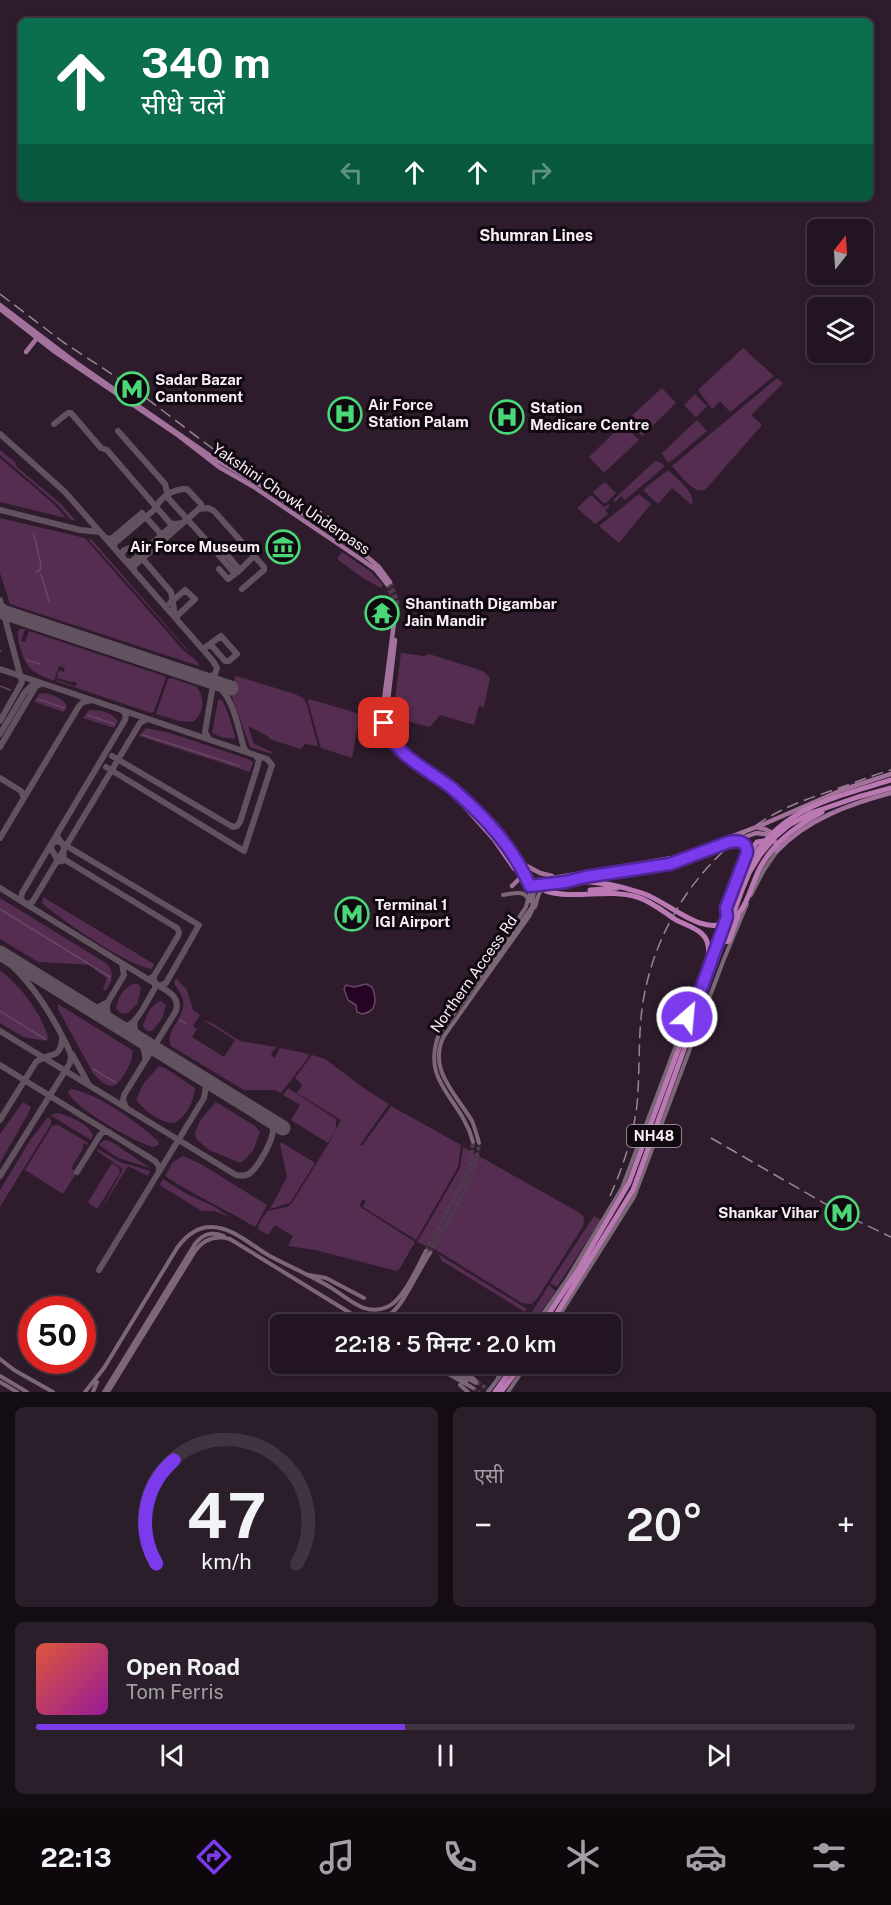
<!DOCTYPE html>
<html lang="hi">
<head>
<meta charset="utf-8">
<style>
	:root { --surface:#221521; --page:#2a1e2a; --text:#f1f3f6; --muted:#a29fa5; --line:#3f343f; --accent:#7c3aed }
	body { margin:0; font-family:"Public Sans","Noto Sans Devanagari",sans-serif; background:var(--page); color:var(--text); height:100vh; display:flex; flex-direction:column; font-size:22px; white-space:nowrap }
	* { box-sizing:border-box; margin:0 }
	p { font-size:20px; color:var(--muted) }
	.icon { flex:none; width:33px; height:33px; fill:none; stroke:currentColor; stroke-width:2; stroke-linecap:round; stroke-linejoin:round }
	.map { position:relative; height:1392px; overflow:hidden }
	.sheet { display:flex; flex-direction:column; gap:15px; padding:15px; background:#130c12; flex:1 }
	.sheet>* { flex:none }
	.top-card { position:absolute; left:18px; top:18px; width:855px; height:183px; border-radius:9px; box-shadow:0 3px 9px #0003,0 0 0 2px var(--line); background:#0b6e4f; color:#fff; overflow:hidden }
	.needle { width:39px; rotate:17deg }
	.fabs { position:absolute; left:807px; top:219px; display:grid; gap:12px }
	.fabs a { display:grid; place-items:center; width:66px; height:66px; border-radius:9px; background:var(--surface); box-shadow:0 3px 9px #0003,0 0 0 2px var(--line); font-size:30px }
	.speed { position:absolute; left:18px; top:1296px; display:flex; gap:12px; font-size:30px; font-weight:700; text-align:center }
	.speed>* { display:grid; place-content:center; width:78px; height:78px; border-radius:50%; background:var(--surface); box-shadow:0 3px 9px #0003,0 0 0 2px var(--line); line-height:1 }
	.speed .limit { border:9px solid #d22; background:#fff; color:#111 }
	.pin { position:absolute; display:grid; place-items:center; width:51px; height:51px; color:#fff; margin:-26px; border-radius:12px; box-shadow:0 3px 9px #0006 }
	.me { position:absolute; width:66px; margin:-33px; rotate:27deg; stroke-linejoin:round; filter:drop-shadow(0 0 4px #0008) }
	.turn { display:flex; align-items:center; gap:21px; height:126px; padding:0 24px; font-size:27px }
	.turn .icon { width:78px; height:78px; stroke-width:2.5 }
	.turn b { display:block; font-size:42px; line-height:51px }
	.lanes { display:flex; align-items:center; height:57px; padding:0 24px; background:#0003; justify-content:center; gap:30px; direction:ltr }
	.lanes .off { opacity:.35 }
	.big { font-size:45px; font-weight:600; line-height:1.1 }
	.sheet .widget { flex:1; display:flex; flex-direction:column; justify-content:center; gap:9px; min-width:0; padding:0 21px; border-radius:9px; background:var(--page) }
	.sheet .dial { align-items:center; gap:0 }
	.dial svg { height:156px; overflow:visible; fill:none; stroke:var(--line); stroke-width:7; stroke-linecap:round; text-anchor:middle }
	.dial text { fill:var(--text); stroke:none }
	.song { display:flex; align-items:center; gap:18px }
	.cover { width:72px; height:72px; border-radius:9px; background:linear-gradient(135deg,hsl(10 70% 55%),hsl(300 70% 35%)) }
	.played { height:6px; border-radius:3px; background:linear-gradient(90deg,var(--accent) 45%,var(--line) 45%) }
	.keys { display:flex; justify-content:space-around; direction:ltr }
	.heat { display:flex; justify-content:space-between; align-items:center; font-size:33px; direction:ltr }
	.sheet .tiles { flex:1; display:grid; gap:15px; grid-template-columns:1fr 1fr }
	.widget:last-child { grid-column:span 2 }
	.trip { position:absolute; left:270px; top:1314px; width:351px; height:60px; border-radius:9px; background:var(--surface); box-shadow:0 3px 9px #0003,0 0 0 2px var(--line); font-weight:600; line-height:60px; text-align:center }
	.dock { display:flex; height:96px; justify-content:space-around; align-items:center; background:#0e080d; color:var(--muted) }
	.dock .icon { width:42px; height:42px }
	.dock .selected { color:var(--accent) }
	.dock b { font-size:27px; color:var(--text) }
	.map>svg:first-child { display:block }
</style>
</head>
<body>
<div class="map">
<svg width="891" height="1392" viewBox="0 0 891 1392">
	<rect width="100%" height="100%" fill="#2e1c2c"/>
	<!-- green -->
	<path fill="#552d51" d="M743 348 774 376 730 412 720 401 712 409 698 390Z
		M777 378 783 383 751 415 762 425 705 490C691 493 681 475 672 466Z
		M662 388 676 403 642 436 627 420Z
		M695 394 707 406 696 417 684 405Z
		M697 420 707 431 670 462H667L662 453Z
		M623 424 639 440 604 473 589 457Z
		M0 450 15 462 17 467 61 504 76 521 70 519 58 505 0 455Z
		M0 458 54 504 66 518 0 502Z
		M655 461H657L664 465V467L625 500 621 496 615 502 613 500Z
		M668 470C677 479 695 491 692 505L672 488 658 504 643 490Z
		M605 482 616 493 606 503H603L593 492Z
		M639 494 651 504 619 543 599 526Z
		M591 495 604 507 609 504 610 506 605 510 608 514 595 524 577 508Z
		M0 518 85 538 183 650 198 662 199 666 10 604 0 573Z
		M88 539 92 540 192 655 185 648Z
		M342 552 371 572 383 585 381 588 363 578 337 559Z
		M20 629H25L21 641 25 642 29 631 164 676 166 678 154 711 151 713 56 681 57 680 74 686 77 685 76 682H71L57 678 59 670 64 672 65 668 59 666 54 681C35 673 27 671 21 650 19 644 17 638 18 631Z
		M401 653 424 656 429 654 483 671 490 678 484 707 479 706 474 725 440 715 430 727 395 718 394 707Z
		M236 676 295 694 304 699 307 705 318 746 305 744 301 749 269 739V737L248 726 254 744 272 752 271 754 250 747 231 694 229 693Z
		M171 678 197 687C205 698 204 713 193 722L179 721 156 714 168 679Z
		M43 693C52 695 63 697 67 706L64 712 34 702 39 694Z
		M309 699 360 714 352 758 321 748 308 702Z
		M218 700H222L228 713 235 736 234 739 221 737 212 733Z
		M89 710C100 710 112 712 118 721L114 728 83 718Z
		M146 728 170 733 248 759 253 762 250 772 139 736Z
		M43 897 154 964 152 969C128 966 61 920 42 903Z
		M0 898 106 963C115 972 113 982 105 991L103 989 107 978 94 969 93 965 38 962 0 939Z
		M0 970C21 987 40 1011 48 1037L47 1041 23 1037 0 1023Z
		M176 978 187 990 193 1010 200 1015 193 1026 197 1029 192 1037 224 1057 235 1040 203 1020 212 1023 240 1041 276 1047 275 1050H273L271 1055 275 1058 280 1048 309 1054 308 1058 281 1093 275 1090H244L171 1046C164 1030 187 1017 183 1000 182 994 177 989 174 983Z
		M133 984H138L141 989 137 1004 128 1013 122 1014 116 1009C118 998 122 989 133 984Z
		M161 1001 166 1005 162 1019 152 1031H147L143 1026C147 1015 150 1005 161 1001Z
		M58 1004 132 1050C134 1062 124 1076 116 1085 106 1088 99 1080 93 1073L58 1009Z
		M312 1055 325 1059 365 1089 389 1104 360 1145 362 1146 391 1106 461 1145 458 1167 416 1240 363 1207 366 1201 363 1199 359 1206 415 1242 400 1268 397 1271 315 1250 288 1246 293 1236 275 1225 268 1235 258 1229 259 1224 267 1211 287 1207 292 1203 329 1143 341 1120 297 1093 302 1085 295 1078Z
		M159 1066 165 1068 195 1088C194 1102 186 1116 175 1123 159 1123 146 1111 136 1100L143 1084Z
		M288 1088 336 1119V1129L328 1143 291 1120 300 1105 283 1095Z
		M71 1089C97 1093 139 1123 158 1141L159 1145 153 1147C135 1142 75 1109 68 1092Z
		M23 1102 31 1107 29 1112 0 1163V1134Z
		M216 1102 255 1126 260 1132 253 1151 242 1162H238L209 1150 196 1139 195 1133 201 1119Z
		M58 1113C69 1116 89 1124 93 1135L91 1140 50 1115Z
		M48 1117 51 1120V1124L0 1207V1190L31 1139Z
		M58 1125 88 1143 87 1145 84 1143 82 1146 84 1147 71 1168 77 1172 63 1194 25 1170 52 1126Z
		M104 1140 112 1142 150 1168 118 1158 99 1145Z
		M281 1142 315 1163 290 1203 270 1209 287 1177 280 1144Z
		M463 1147 578 1212 584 1217 583 1226 537 1299 531 1304 522 1303 436 1250 417 1242 460 1168Z
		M98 1149 120 1162 150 1171 148 1176 128 1166 100 1211 123 1169 97 1151Z
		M183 1156 201 1164 267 1205 256 1226 255 1227C225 1209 194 1195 165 1176L173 1162Z
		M112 1163 119 1168 120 1173 97 1209 88 1202Z
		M163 1179 187 1194 213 1206 230 1217 214 1211H202L161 1186 160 1184Z
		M594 1216 601 1220 557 1287 550 1283Z
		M438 1254 527 1309 525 1312 442 1261Z
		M549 1285 556 1291 536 1319 530 1315Z"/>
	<!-- water -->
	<path fill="#260224" stroke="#664864" stroke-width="1.5" d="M366 984 372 987C377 999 377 1012 362 1014L357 1012 356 1005 348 1000 344 989 346 985 354 987Z"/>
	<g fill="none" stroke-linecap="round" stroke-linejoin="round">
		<!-- stream -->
		<path stroke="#664864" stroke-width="1.5" d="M34 535 41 565 40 570 36 572
			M41 574 49 601
			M0 651H1
			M26 660 40 664
			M0 686 10 690
			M38 699 64 708
			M88 715 114 724
			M143 735 240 766
			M0 909 110 977
			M0 1011 45 1039
			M180 1020 186 1024
			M93 1069 115 1082"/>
		<!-- taxiway -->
		<path stroke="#625260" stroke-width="6" d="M54 424 68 413H71L101 448 107 450 170 523 174 524
			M118 431 165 484 168 496
			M0 434 65 492 213 661 217 668 215 674 207 678 199 677
			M164 497 168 498 216 551 228 556 239 569 238 572H234
			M199 509 208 508 214 511 264 567V570L242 589
			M0 510 80 530 100 532
			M106 538 111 539 142 513 160 533V537
			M114 548 115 543 154 510C161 497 172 489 187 489L201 504V507L183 523 174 524 131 562 126 561
			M218 554 235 574 228 579 219 569
			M123 558 122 553 124 550 130 548 135 550 171 592 175 615
			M134 571V566L183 523
			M239 571 254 556
			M0 600 22 682 0 721
			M170 603 185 590 195 599 177 616V619
			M4 607 9 613 15 616
			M203 649 221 636 237 654 229 661H225L212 646H209
			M0 669 267 759 272 765 244 851 106 767
			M211 681C234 694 237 725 244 748L247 752
			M123 711 126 715 125 720 22 893 21 899 24 903 29 904 33 901 140 723 147 719
			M0 734 25 692 34 683
			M209 739 205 732 214 679
			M0 747 36 686 42 684
			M112 756 233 827 237 826 240 822 257 768 259 760 255 755
			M0 778 21 791 24 798
			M57 835C58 839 61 841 63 845 66 851 61 855 65 860L57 862C58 855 50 852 51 845L56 841 60 842 199 925 166 983 162 985H157L154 981V976
			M0 838 79 706 83 702 91 700
			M62 858 177 928 179 932 178 936 154 976 151 978
			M0 888 159 986C169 992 180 997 176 1011L124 1095 123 1101 126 1107
			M0 955C26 976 43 1001 59 1030 63 1038 69 1047 71 1056L70 1063 0 1176
			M108 1002C103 1017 118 1034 133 1022 142 1014 148 999 155 988V983
			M85 1006 97 1008 108 1002 124 975 122 964
			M135 1020C131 1036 147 1044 145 1060
			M0 1031 236 1175C241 1176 246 1176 250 1173 259 1166 274 1139 273 1128L267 1118
			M72 1054 89 1085
			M0 1065 155 1161 159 1166V1171
			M0 1120 36 1062C48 1052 61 1060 62 1039
			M77 1172 100 1135 103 1132H109
			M99 1270 204 1098 206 1086 199 1076"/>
		<!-- runway -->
		<path stroke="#625260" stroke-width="15" d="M0 611 231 688
			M0 953 283 1128"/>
		<!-- secondary-tunnel -->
		<path stroke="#4d3b4b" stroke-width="4" stroke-dasharray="4 2" stroke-linecap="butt" d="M426 1251 466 1176 470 1166 473 1142
			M430 1253C449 1218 475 1184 479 1143
			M477 1382 492 1392
			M473 1388 480 1392"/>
		<!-- primary-tunnel -->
		<path stroke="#4d3b4b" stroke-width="4.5" stroke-dasharray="4.5 2" stroke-linecap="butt" d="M390 582 397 601 398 615
			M387 584 395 603"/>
		<!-- motorway-tunnel -->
		<path stroke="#4d3b4b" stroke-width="5" stroke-dasharray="5 2.5" stroke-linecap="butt" d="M514 868 525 880 544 891"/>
		<!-- secondary -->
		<path stroke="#7c6779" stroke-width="4" d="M503 895C512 894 524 889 528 899L526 907 506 937
			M751 895 764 870 777 851
			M530 901V886
			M535 907C539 896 537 889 550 886
			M473 1142C462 1098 420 1084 439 1034L532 907 534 891 531 886
			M479 1143C477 1136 475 1128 472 1121 456 1094 427 1069 444 1036L530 915 534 906
			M309 1275 326 1278 364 1298
			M404 1322C425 1327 441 1315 465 1324
			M536 1324 566 1281 622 1188 694 998 696 995
			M554 1324 634 1197 724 959 747 904
			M0 1359 14 1370 53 1392
			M431 1364 473 1388
			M438 1364 466 1382
			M449 1364 461 1375 476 1383
			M462 1364 466 1372 476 1381
			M0 1376 27 1392
			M498 1377 502 1364
			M0 1382 17 1392
			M460 1385 468 1392
			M85 1392 104 1368 177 1248C185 1237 196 1227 211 1227 232 1227 251 1245 268 1255 288 1266 310 1275 330 1287 348 1298 365 1317 387 1307 403 1301 418 1266 426 1251
			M93 1392 97 1382
			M104 1392 195 1244C203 1234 211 1231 224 1236
			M108 1392 195 1251C204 1239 215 1235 230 1239L355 1316C386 1329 397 1310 411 1286 417 1275 423 1264 430 1253
			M488 1392 509 1364
			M508 1392 527 1364"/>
		<!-- primary -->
		<path stroke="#a2729c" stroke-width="4.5" d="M0 305 75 362 212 457 260 485 366 556 379 567 390 582
			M0 309 55 352 179 436 219 467 254 487 365 562 376 570 387 584
			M26 352 37 338
			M395 615 383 708C383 750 416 760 444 782
			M395 640 387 709 390 730 401 747 434 770 456 788
			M450 788C483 815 514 846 530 886L565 882 585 877 670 864 756 833 773 835
			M467 798C494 823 518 849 534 882
			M759 828 765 829 772 833 777 848
			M777 851C807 819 850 804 891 793
			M527 866 540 873 552 876
			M529 882 678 857 764 824 842 790 891 774
			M512 886 520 878 521 868"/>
		<!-- motorway -->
		<path stroke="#bb79b4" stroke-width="5" d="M443 782 494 839 514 868
			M748 855 757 842 764 841
			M570 881C596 881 618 885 642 893 670 902 701 938 730 921 748 910 751 883 761 866 775 841 798 825 822 812
			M590 890 617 888
			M546 891C575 900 607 888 637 897 651 901 664 912 676 920 684 924 694 927 701 933 719 948 700 978 694 996
			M727 915 726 908 747 850 745 844 742 842H729
			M724 942 729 941 738 916
			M542 1324 578 1270 629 1183 740 883C769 811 823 801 891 780
			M550 1324 633 1190 742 890 749 873 760 855 776 836 789 825 811 813 858 797 891 788
			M495 1392 515 1364
			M501 1392 522 1364"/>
		<!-- rail -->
		<path stroke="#968794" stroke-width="1.5" stroke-dasharray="12 6" stroke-linecap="butt" d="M0 294 63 342 133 388 217 452 333 519
			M711 1138 841 1213 891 1237
			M610 1196C623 1167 633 1137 637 1105 640 1073 638 1041 642 1009 653 926 705 850 780 811 802 800 825 793 848 785 862 780 876 774 891 770"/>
	</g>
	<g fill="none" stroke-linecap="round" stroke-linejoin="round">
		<defs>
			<path id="route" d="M384 723C394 756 428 769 453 789 485 817 513 847 530 886L565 882 585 877 670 864 729 842C739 840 747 841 747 853L726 908 727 917 700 992 693 998 687 1017"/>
		</defs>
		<!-- route casing -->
		<use href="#route" stroke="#51269a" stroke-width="15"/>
		<!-- route -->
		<use href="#route" stroke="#7c3aed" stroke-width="10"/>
	</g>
	<!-- icons -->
	<defs>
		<symbol id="metro-ring" viewBox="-11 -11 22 22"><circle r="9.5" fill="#110910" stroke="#4ad777" stroke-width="1.5"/><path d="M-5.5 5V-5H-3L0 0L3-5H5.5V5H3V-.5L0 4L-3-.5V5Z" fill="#4ad777"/></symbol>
		<symbol id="hospital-ring" viewBox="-11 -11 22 22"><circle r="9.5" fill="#110910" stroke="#4ad777" stroke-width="1.5"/><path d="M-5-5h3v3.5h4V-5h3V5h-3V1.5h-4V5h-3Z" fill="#4ad777"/></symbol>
		<symbol id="museum-ring" viewBox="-11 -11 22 22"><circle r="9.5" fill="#110910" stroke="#4ad777" stroke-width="1.5"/><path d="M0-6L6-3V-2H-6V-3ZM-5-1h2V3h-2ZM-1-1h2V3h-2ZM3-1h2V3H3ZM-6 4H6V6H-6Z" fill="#4ad777"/></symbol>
		<symbol id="temple-ring" viewBox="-11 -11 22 22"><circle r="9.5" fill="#110910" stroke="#4ad777" stroke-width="1.5"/><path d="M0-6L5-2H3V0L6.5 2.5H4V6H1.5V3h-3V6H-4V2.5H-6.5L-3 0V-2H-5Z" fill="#4ad777"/></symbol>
	</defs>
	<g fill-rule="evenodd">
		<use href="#metro-ring" x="113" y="370" width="38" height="38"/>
		<use href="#hospital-ring" x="326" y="395" width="38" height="38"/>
		<use href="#hospital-ring" x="488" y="398" width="38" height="38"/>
		<use href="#museum-ring" x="264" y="528" width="38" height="38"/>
		<use href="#temple-ring" x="363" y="594" width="38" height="38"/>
		<use href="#metro-ring" x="333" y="895" width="38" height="38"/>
		<use href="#metro-ring" x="823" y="1194" width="38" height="38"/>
	</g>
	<g text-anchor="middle" stroke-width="6" stroke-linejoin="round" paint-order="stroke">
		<!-- shield labels -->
		<rect fill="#110910" stroke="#b4a9b2" stroke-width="1.5" x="627" y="1125" width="54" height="22" rx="4.5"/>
		<g font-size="14" font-weight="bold" fill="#faedf8">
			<text x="654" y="1141">NH48</text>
		</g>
		<!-- poi labels -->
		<g font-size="15" font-weight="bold" fill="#faedf8" stroke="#110910" text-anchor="start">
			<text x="155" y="385">Sadar Bazar<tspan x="155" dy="17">Cantonment</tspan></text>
			<text x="368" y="410">Air Force<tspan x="368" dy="17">Station Palam</tspan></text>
			<text x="530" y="413">Station<tspan x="530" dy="17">Medicare Centre</tspan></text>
			<text x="260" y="552" text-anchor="end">Air Force Museum</text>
			<text x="405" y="609">Shantinath Digambar<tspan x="405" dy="17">Jain Mandir</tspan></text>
			<text x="375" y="910">Terminal 1<tspan x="375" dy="17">IGI Airport</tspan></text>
			<text x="819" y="1218" text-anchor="end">Shankar Vihar</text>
		</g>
		<!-- street labels -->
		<g font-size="15" fill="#faedf8" stroke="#110910">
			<text transform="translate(291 499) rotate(34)" y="5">Yakshini Chowk Underpass</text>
			<text transform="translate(474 974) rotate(-55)" y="5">Northern Access Rd</text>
		</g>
		<!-- neighbourhood labels -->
		<g font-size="16" font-weight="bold" fill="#faedf8" stroke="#110910">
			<text x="536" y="241">Shumran Lines</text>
		</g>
	</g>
</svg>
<div class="fabs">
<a><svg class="needle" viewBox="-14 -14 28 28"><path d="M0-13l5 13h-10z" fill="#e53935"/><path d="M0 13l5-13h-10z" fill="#a29fa5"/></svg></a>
<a><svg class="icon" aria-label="layers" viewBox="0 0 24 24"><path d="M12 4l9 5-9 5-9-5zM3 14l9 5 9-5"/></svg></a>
</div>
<div class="speed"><div class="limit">50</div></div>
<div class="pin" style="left:384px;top:723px;background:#d93025"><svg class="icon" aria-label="arrive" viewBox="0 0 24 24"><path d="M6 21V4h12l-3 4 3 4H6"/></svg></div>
<svg class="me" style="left:687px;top:1017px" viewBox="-20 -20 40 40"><circle r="17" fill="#7c3aed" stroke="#fff" stroke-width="3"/><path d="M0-11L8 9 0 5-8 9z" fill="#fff"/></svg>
<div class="trip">22:18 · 5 मिनट · 2.0 km</div>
<div class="top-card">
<div class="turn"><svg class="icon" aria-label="ahead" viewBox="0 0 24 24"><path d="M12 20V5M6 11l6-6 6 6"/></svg><div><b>340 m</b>सीधे चलें</div></div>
<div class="lanes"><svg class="icon off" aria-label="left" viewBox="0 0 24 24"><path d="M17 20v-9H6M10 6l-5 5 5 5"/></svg><svg class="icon" aria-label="ahead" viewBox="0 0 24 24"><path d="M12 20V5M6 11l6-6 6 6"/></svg><svg class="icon" aria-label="ahead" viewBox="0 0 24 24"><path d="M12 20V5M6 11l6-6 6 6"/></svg><svg class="icon off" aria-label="right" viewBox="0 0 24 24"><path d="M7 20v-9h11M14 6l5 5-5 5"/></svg></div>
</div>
</div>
<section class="sheet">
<div class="tiles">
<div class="widget dial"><svg viewBox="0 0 100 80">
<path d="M14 69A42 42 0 1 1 86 69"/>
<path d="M14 69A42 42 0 0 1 23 16" stroke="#7c3aed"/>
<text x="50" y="56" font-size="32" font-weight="700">47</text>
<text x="50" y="72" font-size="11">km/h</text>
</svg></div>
<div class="widget"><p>एसी</p>
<div class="heat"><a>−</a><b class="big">20°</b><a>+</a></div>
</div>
<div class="widget">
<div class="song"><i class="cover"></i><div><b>Open Road</b><p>Tom Ferris</p></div></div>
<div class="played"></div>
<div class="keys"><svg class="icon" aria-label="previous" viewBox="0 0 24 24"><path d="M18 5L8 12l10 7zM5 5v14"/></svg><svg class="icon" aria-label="pause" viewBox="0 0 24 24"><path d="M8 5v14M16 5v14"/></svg><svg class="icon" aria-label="next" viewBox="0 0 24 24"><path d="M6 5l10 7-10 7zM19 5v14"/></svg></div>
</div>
</div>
</section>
<nav class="dock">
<b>22:13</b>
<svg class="icon selected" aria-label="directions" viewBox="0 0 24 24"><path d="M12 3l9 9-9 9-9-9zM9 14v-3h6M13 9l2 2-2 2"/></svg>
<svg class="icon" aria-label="music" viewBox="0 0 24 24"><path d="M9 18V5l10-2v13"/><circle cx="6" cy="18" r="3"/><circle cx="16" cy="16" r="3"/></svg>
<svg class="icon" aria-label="phone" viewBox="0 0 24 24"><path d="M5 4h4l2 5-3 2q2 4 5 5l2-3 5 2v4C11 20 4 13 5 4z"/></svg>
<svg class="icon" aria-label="climate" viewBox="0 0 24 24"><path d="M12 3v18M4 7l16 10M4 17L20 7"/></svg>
<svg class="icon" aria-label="car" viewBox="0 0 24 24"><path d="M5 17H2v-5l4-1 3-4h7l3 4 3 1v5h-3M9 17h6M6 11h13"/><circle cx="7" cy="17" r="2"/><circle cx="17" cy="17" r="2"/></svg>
<svg class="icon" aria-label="filters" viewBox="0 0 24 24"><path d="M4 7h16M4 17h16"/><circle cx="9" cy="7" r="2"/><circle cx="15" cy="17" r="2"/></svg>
</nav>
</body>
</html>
